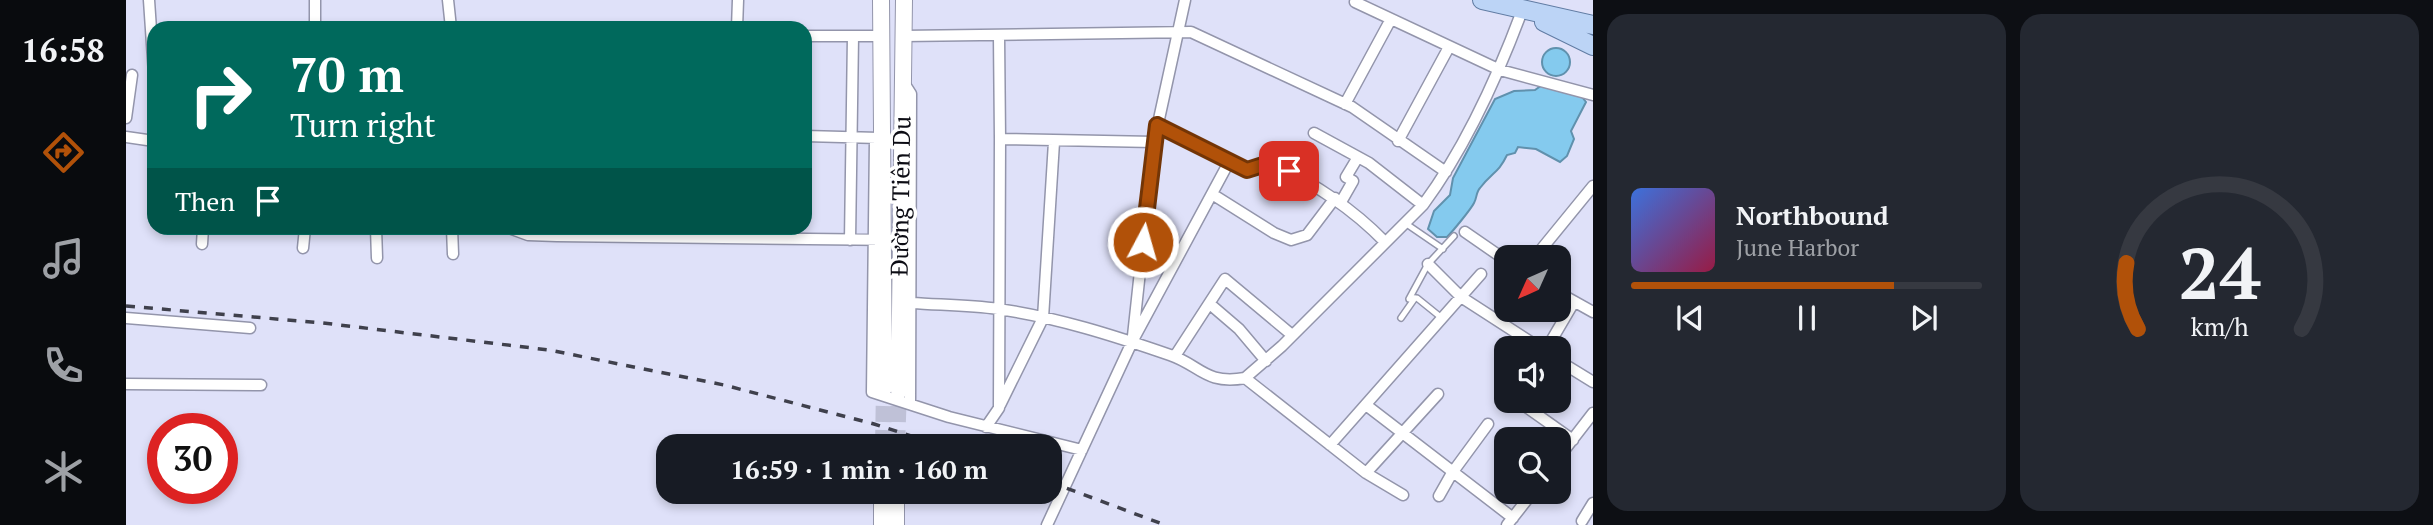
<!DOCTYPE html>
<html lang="en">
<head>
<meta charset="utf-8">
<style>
	:root { --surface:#171b24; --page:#242831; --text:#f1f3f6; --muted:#9ea1a6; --line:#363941; --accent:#b15109 }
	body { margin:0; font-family:"PT Serif",serif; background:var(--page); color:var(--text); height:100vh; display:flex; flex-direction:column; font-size:26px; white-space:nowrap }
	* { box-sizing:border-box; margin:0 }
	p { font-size:23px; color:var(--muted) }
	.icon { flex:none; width:38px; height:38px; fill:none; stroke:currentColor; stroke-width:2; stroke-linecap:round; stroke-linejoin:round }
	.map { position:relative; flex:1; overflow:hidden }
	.panel { display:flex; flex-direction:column; gap:14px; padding:14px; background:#0d0f14; width:840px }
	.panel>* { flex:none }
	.hud { position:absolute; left:21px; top:21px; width:665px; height:214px; border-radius:21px; box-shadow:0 4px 10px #0003; background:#00695c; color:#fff; overflow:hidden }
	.needle { width:46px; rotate:225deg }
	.fabs { position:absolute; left:1368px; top:245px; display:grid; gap:14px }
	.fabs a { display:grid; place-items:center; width:77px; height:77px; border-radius:14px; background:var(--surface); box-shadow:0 4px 10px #0003; font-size:35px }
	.speed { position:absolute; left:21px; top:413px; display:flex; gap:14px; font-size:35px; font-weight:700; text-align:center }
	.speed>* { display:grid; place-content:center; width:91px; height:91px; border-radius:50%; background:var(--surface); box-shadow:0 4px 10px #0003; line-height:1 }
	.speed .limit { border:10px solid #d22; background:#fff; color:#111 }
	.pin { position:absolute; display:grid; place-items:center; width:60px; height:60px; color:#fff; margin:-30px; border-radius:14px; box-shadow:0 4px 10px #0006 }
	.me { position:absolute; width:77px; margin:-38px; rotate:6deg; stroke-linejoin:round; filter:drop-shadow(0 0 5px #0008) }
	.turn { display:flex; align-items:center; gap:24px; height:147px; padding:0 28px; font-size:32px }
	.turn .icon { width:91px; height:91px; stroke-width:2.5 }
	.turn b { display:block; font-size:49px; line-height:60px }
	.then { display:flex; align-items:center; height:66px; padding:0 28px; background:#0003; gap:14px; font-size:26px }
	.panel .tile { flex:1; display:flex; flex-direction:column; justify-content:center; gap:10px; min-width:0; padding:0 24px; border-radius:21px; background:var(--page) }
	.panel .dial { align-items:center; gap:0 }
	.dial svg { height:182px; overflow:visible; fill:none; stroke:var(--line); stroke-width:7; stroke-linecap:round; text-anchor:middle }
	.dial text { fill:var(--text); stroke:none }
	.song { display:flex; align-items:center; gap:21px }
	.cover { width:84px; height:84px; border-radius:10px; background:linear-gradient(135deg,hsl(220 70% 55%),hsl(340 70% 35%)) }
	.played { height:7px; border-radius:4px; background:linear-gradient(90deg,var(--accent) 75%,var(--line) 75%) }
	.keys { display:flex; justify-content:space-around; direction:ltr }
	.panel .tiles { flex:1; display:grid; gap:14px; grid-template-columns:repeat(2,1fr) }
	.trip { position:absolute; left:530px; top:434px; width:406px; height:70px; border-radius:21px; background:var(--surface); box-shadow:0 4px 10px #0003; font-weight:700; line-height:70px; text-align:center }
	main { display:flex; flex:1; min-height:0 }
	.menu { display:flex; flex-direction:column; width:126px; justify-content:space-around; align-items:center; background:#090b0e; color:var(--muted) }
	.menu .icon { width:49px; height:49px }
	.menu .current { color:var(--accent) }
	.menu b { font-size:32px; color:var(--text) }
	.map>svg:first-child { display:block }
</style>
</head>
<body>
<main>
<nav class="menu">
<b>16:58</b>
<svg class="icon current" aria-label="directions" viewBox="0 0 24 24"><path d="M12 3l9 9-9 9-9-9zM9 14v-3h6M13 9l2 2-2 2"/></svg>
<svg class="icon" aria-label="music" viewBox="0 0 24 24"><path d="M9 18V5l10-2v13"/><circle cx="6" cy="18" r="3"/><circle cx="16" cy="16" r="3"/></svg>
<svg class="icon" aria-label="phone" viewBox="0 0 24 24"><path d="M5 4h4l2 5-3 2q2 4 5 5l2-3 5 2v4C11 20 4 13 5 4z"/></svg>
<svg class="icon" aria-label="climate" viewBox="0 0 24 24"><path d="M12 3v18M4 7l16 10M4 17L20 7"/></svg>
</nav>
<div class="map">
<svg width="1467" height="525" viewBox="0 0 1467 525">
	<rect width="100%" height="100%" fill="#dfe1f9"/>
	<!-- water -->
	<path fill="#84caee" stroke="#6091ad" stroke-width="2" d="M1416 62a14 14 0 1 1 28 0a14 14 0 1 1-28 0Z
		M1416 85 1452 92 1460 102 1445 131 1448 139 1441 156 1434 162 1410 149 1392 147 1389 153 1381 155C1372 174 1366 172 1354 188 1350 192 1351 198 1348 203 1345 209 1327 231 1321 237H1311L1302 229 1308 211 1324 195 1327 178 1369 99 1388 91 1409 90Z"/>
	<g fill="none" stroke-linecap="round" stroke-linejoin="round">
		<!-- secondary-tunnel -->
		<path stroke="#bfc1d7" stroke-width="16" stroke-dasharray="16 8" stroke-linecap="butt" d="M757 446 758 388
			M771 446 773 391"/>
		<defs>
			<path id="lane" d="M1279 223 1317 249
				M1275 318 1289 298
				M1317 319 1291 298 1283 299 1302 264 1328 236"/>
			<path id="street" d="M23 0 28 74
				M189 0V28
				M322 0 325 28
				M1229 2 1374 70 1467 95
				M611 28 612 0
				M679 36H756
				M777 36 1065 32 1226 107 1320 172
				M873 36 874 139 1028 142
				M778 83 785 94 784 404
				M1219 104 1265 19
				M0 118 6 75
				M1031 125 1121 170 1146 162C1189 185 1225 207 1259 242
				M1188 133 1243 163 1297 205
				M679 136 753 138
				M0 137 28 141
				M749 140 746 392 823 417 956 450
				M1272 141 1323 47
				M1086 194 1148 233 1165 240 1181 235 1209 198
				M1215 202 1227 181 1220 177 1232 157
				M250 228 251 258
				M326 228 327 254
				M383 228 402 235 431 236 775 240
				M1339 232 1381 261
				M724 240 727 36
				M76 244 77 228
				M177 248 179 228
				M1409 257 1467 186
				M1302 264 1335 297 1414 348
				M1433 293 1467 312
				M786 303C814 305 844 305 872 309 930 317 989 336 1044 355 1074 365 1079 385 1119 378L1156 346 1297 205C1340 147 1371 78 1396 11
				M1085 305 1113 329 1140 361
				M0 318 124 328
				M1007 336 1028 142 1059 0
				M1421 348 1448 302
				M1049 356 1099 279 1166 335
				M1433 361 1467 382
				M1119 378 1240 473 1277 495
				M0 384 135 385
				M1392 401 1447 440
				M874 405 917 318 928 142
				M1240 405 1387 518
				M860 427 873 408 874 139
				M1204 445 1355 274
				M1433 457 1467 413
				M1240 473 1312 394
				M1313 496 1326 473 1362 424
				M1456 521 1467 503
				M921 525 1006 342 1103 162
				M1381 525 1407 492"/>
			<path id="secondary" d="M755 0 758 388
				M773 391 778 0
				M756 525V492
				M770 525V492"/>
			<path id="primary" d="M1356 0 1467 25
				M1418 22 1467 46"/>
		</defs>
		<!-- lane casing -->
		<use href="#lane" stroke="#9395ab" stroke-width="8"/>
		<!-- street casing -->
		<use href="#street" stroke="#9395ab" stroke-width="13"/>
		<!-- secondary casing -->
		<use href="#secondary" stroke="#9395ab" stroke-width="18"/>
		<!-- primary casing -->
		<use href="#primary" stroke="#617ca3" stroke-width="20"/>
		<!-- lane -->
		<use href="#lane" stroke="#fff" stroke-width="5"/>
		<!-- street -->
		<use href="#street" stroke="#fff" stroke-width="10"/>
		<!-- secondary -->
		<use href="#secondary" stroke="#fff" stroke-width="16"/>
		<!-- primary -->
		<use href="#primary" stroke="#bcd4f6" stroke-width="18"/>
		<!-- rail -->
		<path stroke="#3f404c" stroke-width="3.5" stroke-dasharray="9 9" stroke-linecap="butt" d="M0 306 197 323 423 350 598 385 748 424 816 446
			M924 482 1039 525"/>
	</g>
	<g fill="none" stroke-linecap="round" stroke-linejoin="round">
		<defs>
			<path id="route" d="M1017 242 1031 125 1121 170 1146 162 1163 171"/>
		</defs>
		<!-- route casing -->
		<use href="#route" stroke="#733506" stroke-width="18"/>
		<!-- route -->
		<use href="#route" stroke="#b15109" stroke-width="12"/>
	</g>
	<g text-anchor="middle" stroke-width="7" stroke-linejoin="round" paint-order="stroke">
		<!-- street labels -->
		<g font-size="24" fill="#0c0c14" stroke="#fff">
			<text transform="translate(775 196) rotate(-89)" y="8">Đường Tiên Du</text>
		</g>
	</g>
</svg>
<div class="fabs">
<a><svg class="needle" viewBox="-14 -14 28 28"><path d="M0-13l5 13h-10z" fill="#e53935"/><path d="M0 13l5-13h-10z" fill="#9ea1a6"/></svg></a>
<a><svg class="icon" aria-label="sound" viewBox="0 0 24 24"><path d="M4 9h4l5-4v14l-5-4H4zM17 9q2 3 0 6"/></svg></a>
<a><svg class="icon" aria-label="search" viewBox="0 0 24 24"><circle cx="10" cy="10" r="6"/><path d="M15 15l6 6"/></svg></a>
</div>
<div class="speed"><div class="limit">30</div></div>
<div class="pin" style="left:1163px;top:171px;background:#d93025"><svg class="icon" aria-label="arrive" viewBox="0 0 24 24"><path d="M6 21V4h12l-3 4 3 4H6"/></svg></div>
<svg class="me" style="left:1017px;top:242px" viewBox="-20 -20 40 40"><circle r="17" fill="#b15109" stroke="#fff" stroke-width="3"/><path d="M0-11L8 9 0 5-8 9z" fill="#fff"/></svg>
<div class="trip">16:59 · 1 min · 160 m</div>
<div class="hud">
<div class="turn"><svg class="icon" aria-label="right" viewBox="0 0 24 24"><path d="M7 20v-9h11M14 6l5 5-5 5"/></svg><div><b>70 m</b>Turn right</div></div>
<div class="then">Then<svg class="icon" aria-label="arrive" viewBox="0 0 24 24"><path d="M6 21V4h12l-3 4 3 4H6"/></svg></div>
</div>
</div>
<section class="panel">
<div class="tiles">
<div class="tile">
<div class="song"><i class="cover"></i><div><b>Northbound</b><p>June Harbor</p></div></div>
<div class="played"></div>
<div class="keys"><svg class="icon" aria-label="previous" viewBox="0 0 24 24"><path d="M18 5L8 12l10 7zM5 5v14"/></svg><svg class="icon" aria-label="pause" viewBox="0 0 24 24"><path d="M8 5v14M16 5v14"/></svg><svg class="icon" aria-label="next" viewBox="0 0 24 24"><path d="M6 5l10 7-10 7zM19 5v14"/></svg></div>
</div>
<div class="tile dial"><svg viewBox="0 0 100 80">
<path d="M14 69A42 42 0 1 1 86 69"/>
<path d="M14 69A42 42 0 0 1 9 40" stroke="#b15109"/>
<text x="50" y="56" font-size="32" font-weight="700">24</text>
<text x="50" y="72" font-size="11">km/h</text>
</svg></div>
</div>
</section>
</main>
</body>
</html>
